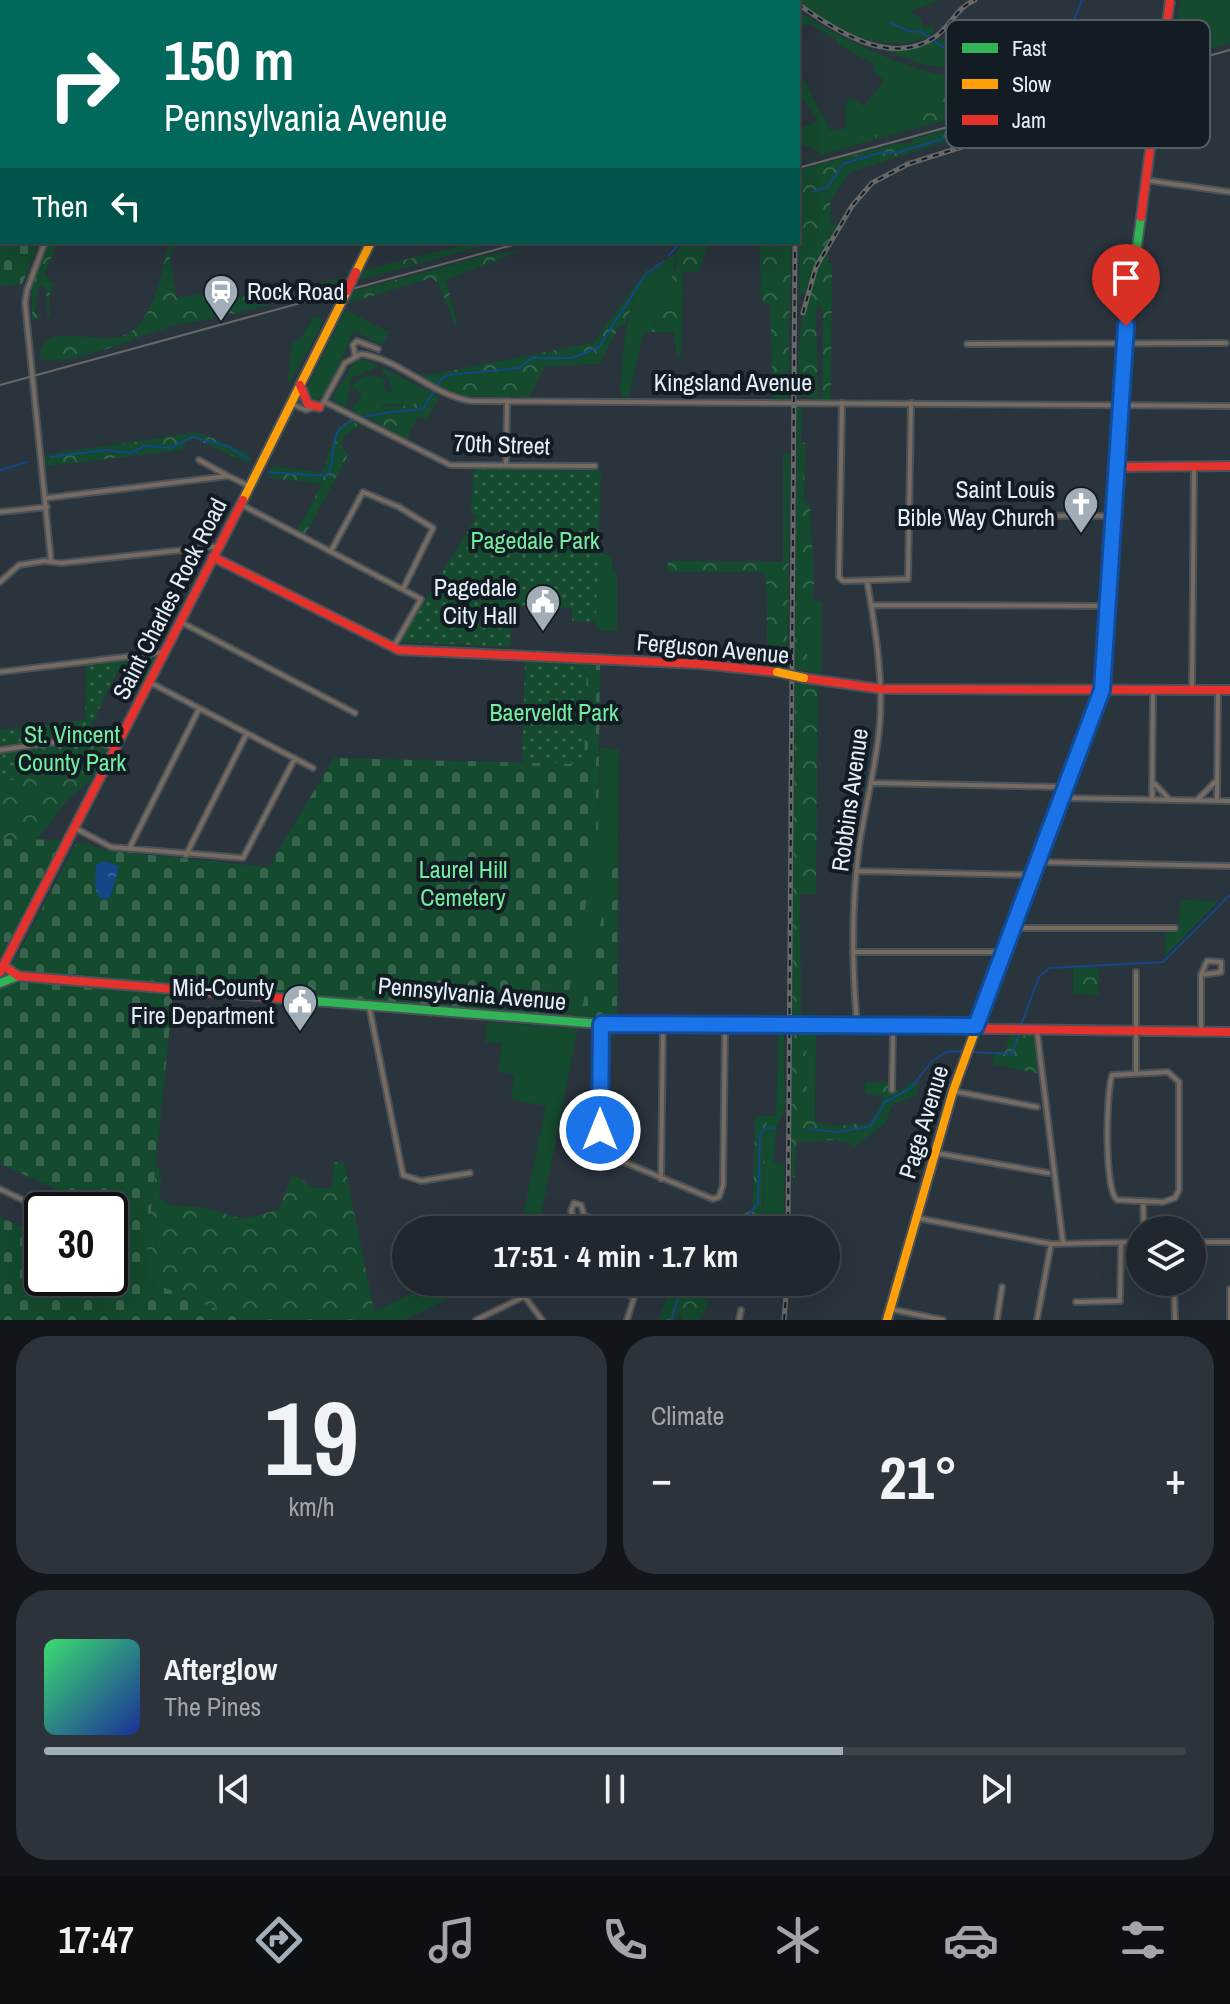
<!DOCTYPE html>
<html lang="en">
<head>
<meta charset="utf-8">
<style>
	:root { --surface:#20272e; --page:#2d333a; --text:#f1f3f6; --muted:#a2a5aa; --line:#3d444a; --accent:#a2aeb7 }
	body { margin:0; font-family:"Archivo Narrow",sans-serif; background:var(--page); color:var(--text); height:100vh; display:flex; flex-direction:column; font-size:30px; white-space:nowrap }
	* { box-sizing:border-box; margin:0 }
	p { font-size:26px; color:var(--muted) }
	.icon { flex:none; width:44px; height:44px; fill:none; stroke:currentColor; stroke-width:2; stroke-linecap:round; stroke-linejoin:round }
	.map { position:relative; height:1320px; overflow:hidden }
	.panel { display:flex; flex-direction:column; gap:16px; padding:16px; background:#121519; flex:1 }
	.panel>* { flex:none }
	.hud { position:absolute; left:0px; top:0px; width:800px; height:244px; box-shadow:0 8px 32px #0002,0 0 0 2px var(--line); background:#00695c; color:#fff; overflow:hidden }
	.fabs { position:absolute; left:1126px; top:1216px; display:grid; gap:16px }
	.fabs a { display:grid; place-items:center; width:80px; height:80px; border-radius:50%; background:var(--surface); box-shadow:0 8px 32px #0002,0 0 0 2px var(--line); font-size:40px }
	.speed { position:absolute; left:24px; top:1192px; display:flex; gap:16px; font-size:40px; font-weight:700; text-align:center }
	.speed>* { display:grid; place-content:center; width:104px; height:104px; border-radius:50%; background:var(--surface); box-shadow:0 8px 32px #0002,0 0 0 2px var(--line); line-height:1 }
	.speed .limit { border:4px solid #111; border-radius:12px; background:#fff; color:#111 }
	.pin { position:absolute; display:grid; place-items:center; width:68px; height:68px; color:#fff; margin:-82px -34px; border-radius:50% 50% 50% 0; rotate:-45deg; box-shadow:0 0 8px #0007 }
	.pin .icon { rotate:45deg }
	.me { position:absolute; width:88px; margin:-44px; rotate:0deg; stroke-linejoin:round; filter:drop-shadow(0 0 6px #0008) }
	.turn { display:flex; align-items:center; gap:28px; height:168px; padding:0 32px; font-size:36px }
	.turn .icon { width:104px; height:104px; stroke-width:2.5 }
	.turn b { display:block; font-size:56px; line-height:68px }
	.then { display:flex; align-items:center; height:76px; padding:0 32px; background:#0003; gap:16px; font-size:30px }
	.big { font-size:60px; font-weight:700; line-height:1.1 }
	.panel .card { flex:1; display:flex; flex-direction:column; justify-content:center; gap:12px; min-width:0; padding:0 28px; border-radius:32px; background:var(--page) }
	.panel .dial { align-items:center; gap:0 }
	.dial b { font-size:104px; line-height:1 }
	.song { display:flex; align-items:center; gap:24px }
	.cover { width:96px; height:96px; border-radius:12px; background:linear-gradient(135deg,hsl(140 70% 55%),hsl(230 70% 35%)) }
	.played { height:8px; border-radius:4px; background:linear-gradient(90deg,var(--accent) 70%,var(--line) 70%) }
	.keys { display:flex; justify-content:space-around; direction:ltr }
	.heat { display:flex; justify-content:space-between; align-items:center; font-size:44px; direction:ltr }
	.panel .tiles { flex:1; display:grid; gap:16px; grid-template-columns:1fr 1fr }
	.card:last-child { grid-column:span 2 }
	.trip { position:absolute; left:392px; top:1216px; width:448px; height:80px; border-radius:40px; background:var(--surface); box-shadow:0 8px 32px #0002,0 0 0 2px var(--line); font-weight:700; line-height:80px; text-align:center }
	.menu { display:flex; height:128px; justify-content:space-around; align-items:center; background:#0d1012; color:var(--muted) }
	.menu .icon { width:56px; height:56px }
	.menu .on { color:var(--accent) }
	.menu b { font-size:36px; color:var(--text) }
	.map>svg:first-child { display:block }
</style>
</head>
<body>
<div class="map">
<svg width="1230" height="1320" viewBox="0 0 1230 1320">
	<defs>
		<pattern id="forest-crowns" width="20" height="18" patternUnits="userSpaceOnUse" patternTransform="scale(2)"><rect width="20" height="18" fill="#144a2d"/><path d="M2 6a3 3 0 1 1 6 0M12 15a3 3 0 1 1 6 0" fill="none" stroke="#36644c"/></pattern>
		<pattern id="cemetery-stones" width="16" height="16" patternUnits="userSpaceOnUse" patternTransform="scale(2)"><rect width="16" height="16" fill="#144a2d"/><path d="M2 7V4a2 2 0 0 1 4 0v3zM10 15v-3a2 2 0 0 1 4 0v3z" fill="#36644c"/></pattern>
		<pattern id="park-dots" width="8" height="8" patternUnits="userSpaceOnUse" patternTransform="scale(2)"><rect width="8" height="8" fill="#144a2d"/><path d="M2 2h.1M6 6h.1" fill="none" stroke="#36644c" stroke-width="1.8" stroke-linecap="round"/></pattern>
		<pattern id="water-ripples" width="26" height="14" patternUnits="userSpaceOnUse" patternTransform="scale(2)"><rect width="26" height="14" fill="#154685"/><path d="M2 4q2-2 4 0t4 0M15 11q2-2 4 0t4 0" fill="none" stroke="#376197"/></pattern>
	</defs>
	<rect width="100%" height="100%" fill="#2a343d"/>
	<!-- grass -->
	<path fill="#144a2d" d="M796 0H941L910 11 920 17 924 28 932 26 934 33C884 61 838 28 796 0Z
		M1180 0H1230V43L1171 59Z
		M798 11C856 48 914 72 982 84L977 91 935 95 876 135V139L798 162 822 153 803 145 798 148V129L818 121 802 98 798 99V69L831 131 846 128 845 107 850 97 864 106 884 80 874 72 875 65 838 44V41L808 23 801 28Z
		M941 39C977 61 993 72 1033 49L1042 75 1085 71 1146 55 1145 59 1073 80 1029 81 921 64 884 50 912 48Z
		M676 253C674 265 673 278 669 291 664 305 652 318 652 332H644L628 399 623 398 620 391C626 334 622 288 676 253Z
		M345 310 389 332 382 345 354 331 326 394 313 401 308 397 307 388Z
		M314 316 321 318 322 325 287 387 292 343 300 339Z
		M356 360H367L378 367 351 378 347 407 335 402 333 396Z
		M383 368 426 390 413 405 388 404 363 414 365 417 351 410 362 395 352 387C359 374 372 374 384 379L386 392 392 391 388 377 381 372Z
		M783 454H790L789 562H783Z
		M600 549 603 554 612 555V568L617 574V631H600L596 627V566Z
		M811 601H822L821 674 806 671Z
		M600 748 619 749 618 843 580 1017 564 1016 598 843Z
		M1181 900 1218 901 1165 957V932L1178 930Z
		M487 1022 578 1028 538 1230H520L546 1106 511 1100 514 1075 498 1071 502 1043 485 1042Z
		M784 1030 785 1109 777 1127 773 1162 784 1164V1230H762L767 1116H776L778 1031Z
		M800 1031H816L815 1115 807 1107 806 1040Z
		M436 1282H483L405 1320H356Z"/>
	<!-- forest -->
	<path fill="url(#forest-crowns)" d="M1152 74 1151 79 995 122 986 129 850 172 830 202 831 224 836 223V229L816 263 804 294 799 295 798 170 894 144 913 143V139L947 130 948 133 972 123Z
		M982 84 1037 88 1035 93H1025L1022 100 876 139 875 135 935 95 977 91Z
		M48 242H58L44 274 53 284 49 297 50 315 47 316 46 289 42 285 38 288 35 313 43 316 32 320V283Z
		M170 242H175L170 258 176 298 211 293 209 303 254 294 262 296 343 278 339 286C287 300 235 315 183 324 139 332 84 366 40 359 40 313 104 353 132 331 156 313 161 270 170 242Z
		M475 242H497L360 280 365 270Z
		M682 242H708L699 272H683L682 345 678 363 674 332H652C652 325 673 278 677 263L674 258Z
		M760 242H791L788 399H773L770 304 761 301Z
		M828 249V263H832L831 400H822L823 313 819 303 816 313 818 400 803 396 800 390C795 345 803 288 828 249Z
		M523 250 446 280 457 322 455 324 438 283 431 278 349 303 354 291 488 255Z
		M648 268 653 273 635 297 625 325 619 326 600 364 545 366 529 397 463 396 418 377 593 343Z
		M426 390 439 397 427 420 418 417 406 440 363 414 367 408 413 405Z
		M797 406H802L801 442 805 443 804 502 810 504 814 581 806 671 795 669Z
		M350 420 360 426 344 436 341 444 348 455 305 535 297 531 322 484 269 478 268 472 274 466 322 473 338 428Z
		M197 432 249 453 250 460 248 463 195 439 186 442 183 450 46 466 45 455C96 446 146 442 197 432Z
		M668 561 789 562 787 668 772 665C761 636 772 602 764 572H667Z
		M795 682 818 687 816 894H800L801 1017 792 1018Z
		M103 760 91 780 67 800 33 845 0 848V765Z
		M1073 967 1099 968 1098 995 1073 994Z
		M789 1031H800L806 1040 807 1107 815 1115V1122L835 1126 870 1123 884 1097 865 1093V1083L888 1082V1091C898 1092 904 1090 910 1082H919L916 1096 893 1104 885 1123 856 1146 836 1140 796 1142 795 1178 792 1176Z
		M1011 1033 1033 1036 1039 1074 992 1064 995 1052H1005Z
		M755 1116H767L761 1230H713L753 1209Z
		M333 1162H344L374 1311 356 1320H242L144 1280 156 1164 162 1176 159 1198 171 1205 206 1208 243 1219 278 1210 293 1174 314 1188H332Z
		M671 1282H711L707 1307 699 1320H683L679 1313 676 1320H659Z"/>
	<!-- cemetery -->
	<path fill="url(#cemetery-stones)" d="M0 0H137L2 2V242H39L22 284 0 286Z
		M587 664 600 665 598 843 564 1016 174 985 144 1279 242 1320H0V1217L39 1235 42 1227V1278H110V1210H47L54 1188 0 1164V988L77 842 110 851 268 867 334 758 583 764Z
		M0 839 63 840 0 959Z
		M618 843 617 1018 580 1017Z"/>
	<!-- park -->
	<path fill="url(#park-dots)" d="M474 467 601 470 596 622 572 621V608L513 606 510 647 400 642 477 516 471 512Z
		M155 657 144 681 118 669 92 725 116 737 96 774 0 781V730L85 720 86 664Z
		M525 662 587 664 584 764 522 762Z"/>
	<!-- water -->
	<path fill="url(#water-ripples)" d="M105 861 119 866 111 895 106 900 98 896 95 886 96 865Z"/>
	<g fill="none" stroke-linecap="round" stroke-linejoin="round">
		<!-- stream -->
		<path stroke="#154685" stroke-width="2" d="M890 23 911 32 920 31 967 64 988 71 998 67 1019 74C1031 67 1031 57 1040 49 1065 27 1069 36 1082 0
			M985 110 986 89
			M812 192 828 187 843 164 879 153 900 152 980 127 987 119
			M669 255 681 242
			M51 457 105 450 131 453 145 446 171 448 192 437 228 446 250 460
			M0 470 27 462
			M268 472 327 476C335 464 331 446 337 433 347 413 403 411 423 409L441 379 449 375 519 368 532 358H572L599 347 645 275 664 261
			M1021 1025 1039 977 1049 968 1163 962 1230 895
			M971 1052 1012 1054 1020 1031
			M809 1129 838 1132 871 1126 885 1102 911 1088 931 1062 946 1052 965 1051
			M735 1230 758 1204 760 1134 764 1129 774 1128
			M671 1320 684 1282"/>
		<defs>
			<path id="street" d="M228 0 237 2
				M140 2V0
				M150 2V0
				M1145 180 1230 192
				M45 242 27 290 25 303 51 561
				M967 344 1226 343
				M355 355 353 345 357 341 378 349
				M325 402 450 465 595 466
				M289 403 306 410 322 405 345 363 361 354C400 359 431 395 471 401L1230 406
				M842 403 839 577 843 581 908 579 911 403
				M199 460 228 476
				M506 465 507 401
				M47 498 228 476 249 486
				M240 504 421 599 393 648
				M0 512 47 507
				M910 515 1112 516
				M331 551 363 492 399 507 433 528 403 589
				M0 582 19 565 44 561 62 563 219 546
				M871 605 1109 606
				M181 622 355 713
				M0 672 165 652
				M151 683 313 768
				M1192 690 1194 466
				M0 750 83 738 117 748
				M874 783 1065 787
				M1154 783 1169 799
				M1063 798 1230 801
				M1217 799 1218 690
				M1152 800 1153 690
				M1197 800 1216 781
				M77 829 111 847 243 858 295 758
				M129 849 199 709
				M186 855 247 733
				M1038 862 1230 866
				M857 871 1033 875
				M1014 928H1175
				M853 952H1004
				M1201 975 1221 972V962L1207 961 1201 975V1031
				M369 1006 403 1175 421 1181 470 1173
				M601 1025C601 1054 591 1136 609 1156L713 1199 719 1197 723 1185 725 1025
				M857 1025C852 966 851 907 859 848 865 805 877 764 880 721 883 675 875 626 867 581
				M1037 1031 1063 1243
				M1136 1072V972
				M1168 1072 1179 1082V1190L1175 1198 1163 1202 1117 1200C1104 1189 1106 1094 1112 1075Z
				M892 1090 893 1028
				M953 1091 1037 1107
				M936 1153 1048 1173
				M661 1179 663 1025
				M0 1189 38 1207
				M1143 1201 1144 1230
				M917 1218 1051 1244 1140 1242
				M575 1220 571 1211 574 1203 581 1205 584 1215
				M572 1230 574 1221 583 1215 621 1230
				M1192 1242H1230
				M600 1282 634 1297
				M1174 1282 1175 1320
				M525 1297 542 1320
				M1076 1302 1120 1301 1121 1243
				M890 1309 943 1320
				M476 1320 554 1282
				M627 1320 639 1282
				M739 1320 741 1310
				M997 1320 1002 1287
				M1037 1320 1051 1244
				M1230 1320V1289"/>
			<path id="fast" d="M1113 527 1126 326 1141 217
				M0 983 18 976
				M314 1001 601 1024 919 1028"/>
			<path id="slow" d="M491 2 492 0
				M356 272 371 242
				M243 500 347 291
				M887 1320 953 1091 978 1023"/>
			<path id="jam" d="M1141 217 1160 74
				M300 385 308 404 319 407
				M1117 467 1230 466
				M213 557 399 650 700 664 777 672
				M804 678 881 689 1230 690
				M4 966 18 976 314 1001
				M0 972 243 500
				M978 1023 1102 690 1113 527
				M919 1028 1230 1032"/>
		</defs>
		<!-- street casing -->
		<use href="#street" stroke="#495259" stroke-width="8"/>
		<!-- fast casing -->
		<use href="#fast" stroke="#495259" stroke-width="12"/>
		<!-- slow casing -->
		<use href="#slow" stroke="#495259" stroke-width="12"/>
		<!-- jam casing -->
		<use href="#jam" stroke="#495259" stroke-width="12"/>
		<!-- street -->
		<use href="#street" stroke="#776b60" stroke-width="4"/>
		<!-- fast -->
		<use href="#fast" stroke="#30b455" stroke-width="8"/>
		<!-- slow -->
		<use href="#slow" stroke="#ff9f0a" stroke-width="8"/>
		<!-- jam -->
		<use href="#jam" stroke="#e5322d" stroke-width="8"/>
		<!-- tram -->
		<path stroke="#676868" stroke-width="2" d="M798 168 1230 50
			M0 385 524 242"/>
		<defs>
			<path id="rail" d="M741 0 742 2
				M798 4C835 30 890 68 935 37 951 26 956 8 975 0
				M803 313 816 267 852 206 872 183 908 164 1009 132
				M788 1230 795 242
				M784 1320 787 1282"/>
		</defs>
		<!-- rail casing -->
		<use href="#rail" stroke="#676868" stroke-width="5"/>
		<!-- rail -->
		<use href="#rail" stroke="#131c23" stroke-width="2" stroke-dasharray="6" stroke-linecap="butt"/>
		<defs>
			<path id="slow-bridge" d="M777 672 804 678"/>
			<path id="jam-bridge" d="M1160 74 1170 0
				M347 291 356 272"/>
		</defs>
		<!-- slow-bridge casing -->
		<use href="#slow-bridge" stroke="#495259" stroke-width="12" stroke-linecap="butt"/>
		<!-- jam-bridge casing -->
		<use href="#jam-bridge" stroke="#495259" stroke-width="12" stroke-linecap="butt"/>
		<!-- slow-bridge -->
		<use href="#slow-bridge" stroke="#ff9f0a" stroke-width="8"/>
		<!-- jam-bridge -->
		<use href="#jam-bridge" stroke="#e5322d" stroke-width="8"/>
	</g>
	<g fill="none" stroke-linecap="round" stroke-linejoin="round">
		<defs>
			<path id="route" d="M600 1130 601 1024 976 1026 1102 690 1126 326"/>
		</defs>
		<!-- route casing -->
		<use href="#route" stroke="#114b97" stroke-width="20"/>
		<!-- route -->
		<use href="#route" stroke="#1a73e8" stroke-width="14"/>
	</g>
	<!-- icons -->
	<defs>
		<symbol id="station-pin" viewBox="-11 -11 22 30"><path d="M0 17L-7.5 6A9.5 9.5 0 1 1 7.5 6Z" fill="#a2aeb7" stroke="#131c23"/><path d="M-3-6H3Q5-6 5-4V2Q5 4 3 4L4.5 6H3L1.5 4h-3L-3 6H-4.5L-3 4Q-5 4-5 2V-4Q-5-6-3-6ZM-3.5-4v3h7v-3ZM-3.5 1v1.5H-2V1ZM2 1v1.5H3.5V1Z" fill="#fff"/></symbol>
		<symbol id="church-pin" viewBox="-11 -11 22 30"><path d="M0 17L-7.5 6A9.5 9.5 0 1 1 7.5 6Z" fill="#a2aeb7" stroke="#131c23"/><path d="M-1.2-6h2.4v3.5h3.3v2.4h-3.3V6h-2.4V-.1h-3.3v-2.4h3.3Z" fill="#fff"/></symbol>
		<symbol id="civic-pin" viewBox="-11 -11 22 30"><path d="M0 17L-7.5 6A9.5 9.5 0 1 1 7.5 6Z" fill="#a2aeb7" stroke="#131c23"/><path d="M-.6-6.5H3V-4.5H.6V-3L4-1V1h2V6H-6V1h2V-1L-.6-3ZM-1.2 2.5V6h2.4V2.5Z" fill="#fff"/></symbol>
	</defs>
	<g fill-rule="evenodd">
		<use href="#station-pin" x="201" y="272" width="40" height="54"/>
		<use href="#church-pin" x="1061" y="484" width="40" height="54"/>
		<use href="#civic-pin" x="523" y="582" width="40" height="54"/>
		<use href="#civic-pin" x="280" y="982" width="40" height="54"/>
	</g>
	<g text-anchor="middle" stroke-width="8" stroke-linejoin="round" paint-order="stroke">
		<!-- poi labels -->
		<g font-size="24" fill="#e3eff9" stroke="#131c23" text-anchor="end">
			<text x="247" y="300" text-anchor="start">Rock Road</text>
			<text x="1055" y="498">Saint Louis<tspan x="1055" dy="28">Bible Way Church</tspan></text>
			<text x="517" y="596">Pagedale<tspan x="517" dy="28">City Hall</tspan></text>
			<text x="274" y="996">Mid-County<tspan x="274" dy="28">Fire Department</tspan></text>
		</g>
		<!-- street labels -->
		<g font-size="24" fill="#e3eff9" stroke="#131c23">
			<text x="733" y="391">Kingsland Avenue</text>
			<text transform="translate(502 445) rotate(2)" y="8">70th Street</text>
			<text transform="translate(170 599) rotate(-63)" y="8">Saint Charles Rock Road</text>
			<text transform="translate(713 649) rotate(5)" y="8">Ferguson Avenue</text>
			<text transform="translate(850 800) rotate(-82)" y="8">Robbins Avenue</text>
			<text transform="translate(472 994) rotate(5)" y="8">Pennsylvania Avenue</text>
			<text transform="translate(924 1122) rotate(-73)" y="8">Page Avenue</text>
		</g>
		<!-- park labels -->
		<g font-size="24" fill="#73ed9f" stroke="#131c23">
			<text x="535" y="549">Pagedale Park</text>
			<text x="554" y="721">Baerveldt Park</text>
			<text x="72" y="743">St. Vincent<tspan x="72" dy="28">County Park</tspan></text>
			<text x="463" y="878">Laurel Hill<tspan x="463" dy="28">Cemetery</tspan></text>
		</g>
	</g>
	<!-- legend -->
	<rect x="946" y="20" width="264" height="128" rx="12" fill="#131c23" stroke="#515b63" stroke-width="2"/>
	<rect x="962" y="43" width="36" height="10" fill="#30b455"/>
	<rect x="962" y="79" width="36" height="10" fill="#ff9f0a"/>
	<rect x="962" y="115" width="36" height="10" fill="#e5322d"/>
	<g font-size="22" fill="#e3eff9">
		<text x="1012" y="56">Fast</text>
		<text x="1012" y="92">Slow</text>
		<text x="1012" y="128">Jam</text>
	</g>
</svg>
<div class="fabs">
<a><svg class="icon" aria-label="layers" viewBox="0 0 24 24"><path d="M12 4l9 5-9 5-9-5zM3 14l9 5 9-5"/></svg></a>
</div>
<div class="speed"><div class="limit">30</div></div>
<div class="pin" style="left:1126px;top:326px;background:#d93025"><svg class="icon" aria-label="arrive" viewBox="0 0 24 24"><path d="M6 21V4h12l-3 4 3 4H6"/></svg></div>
<svg class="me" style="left:600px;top:1130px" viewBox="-20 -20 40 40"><circle r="17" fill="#1a73e8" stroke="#fff" stroke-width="3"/><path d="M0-11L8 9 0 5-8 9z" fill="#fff"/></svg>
<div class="trip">17:51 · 4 min · 1.7 km</div>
<div class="hud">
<div class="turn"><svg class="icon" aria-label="right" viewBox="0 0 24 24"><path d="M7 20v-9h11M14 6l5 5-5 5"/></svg><div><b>150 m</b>Pennsylvania Avenue</div></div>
<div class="then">Then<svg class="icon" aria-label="left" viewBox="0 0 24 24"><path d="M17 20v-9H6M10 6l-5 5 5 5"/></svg></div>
</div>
</div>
<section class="panel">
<div class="tiles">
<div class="card dial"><b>19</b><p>km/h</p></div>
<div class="card"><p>Climate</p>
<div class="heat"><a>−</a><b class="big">21°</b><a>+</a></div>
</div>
<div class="card">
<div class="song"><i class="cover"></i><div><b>Afterglow</b><p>The Pines</p></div></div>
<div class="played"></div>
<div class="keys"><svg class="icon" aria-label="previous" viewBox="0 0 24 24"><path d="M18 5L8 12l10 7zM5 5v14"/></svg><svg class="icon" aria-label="pause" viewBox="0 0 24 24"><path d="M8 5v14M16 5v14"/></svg><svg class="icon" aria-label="next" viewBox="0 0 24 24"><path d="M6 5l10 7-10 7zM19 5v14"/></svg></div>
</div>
</div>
</section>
<nav class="menu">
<b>17:47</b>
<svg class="icon on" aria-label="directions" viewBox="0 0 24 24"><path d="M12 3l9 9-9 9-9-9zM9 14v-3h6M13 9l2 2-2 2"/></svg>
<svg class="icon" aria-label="music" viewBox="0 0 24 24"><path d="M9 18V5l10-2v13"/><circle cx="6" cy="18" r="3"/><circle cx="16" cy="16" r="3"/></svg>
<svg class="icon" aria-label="phone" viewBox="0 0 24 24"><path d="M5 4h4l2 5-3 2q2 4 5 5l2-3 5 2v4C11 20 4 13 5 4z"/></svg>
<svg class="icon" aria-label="climate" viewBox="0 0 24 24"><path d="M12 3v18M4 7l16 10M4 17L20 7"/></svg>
<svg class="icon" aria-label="car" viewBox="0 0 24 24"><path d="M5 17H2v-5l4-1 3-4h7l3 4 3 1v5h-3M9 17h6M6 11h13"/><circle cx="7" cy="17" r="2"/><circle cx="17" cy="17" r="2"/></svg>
<svg class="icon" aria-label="filters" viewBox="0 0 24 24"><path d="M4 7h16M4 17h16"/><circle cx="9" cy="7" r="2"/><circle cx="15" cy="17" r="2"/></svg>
</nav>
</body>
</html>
